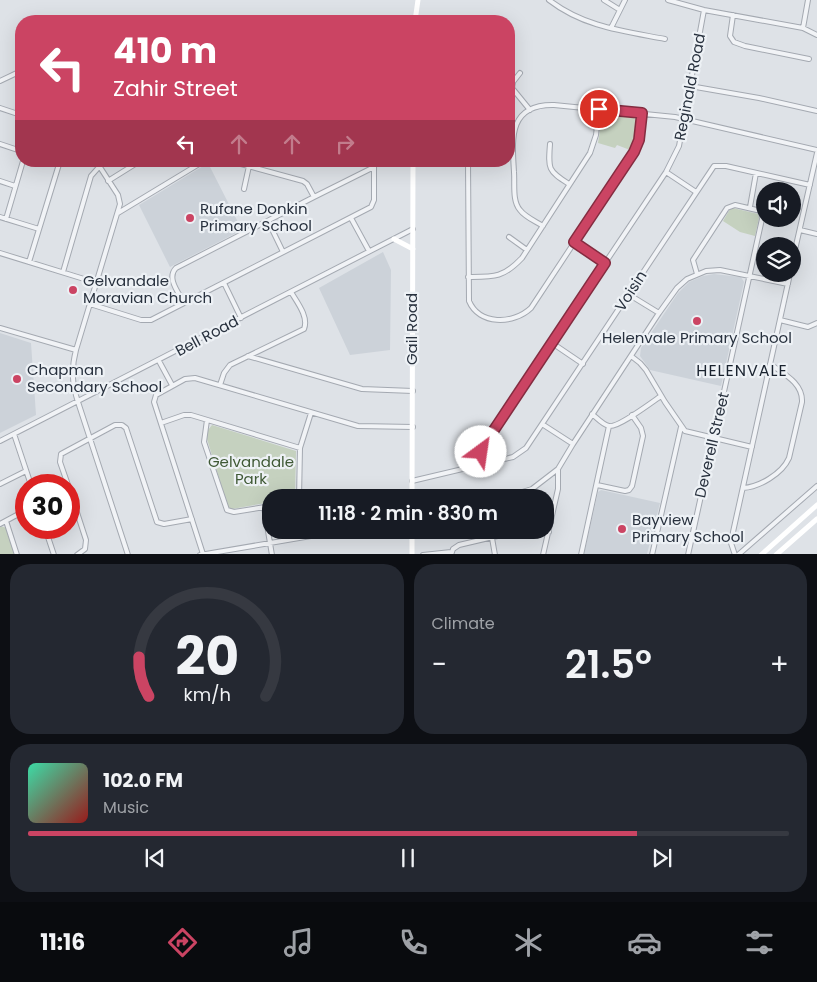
<!DOCTYPE html>
<html lang="en">
<head>
<meta charset="utf-8">
<style>
	:root { --surface:#171b24; --page:#242831; --text:#f1f3f6; --muted:#9ea1a6; --line:#363941; --accent:#cb4463 }
	body { margin:0; font-family:Poppins,sans-serif; background:var(--page); color:var(--text); height:100vh; display:flex; flex-direction:column; font-size:19px; white-space:nowrap }
	* { box-sizing:border-box; margin:0 }
	p { font-size:16px; color:var(--muted) }
	.icon { flex:none; width:28px; height:28px; fill:none; stroke:currentColor; stroke-width:2; stroke-linecap:round; stroke-linejoin:round }
	.map { position:relative; height:554px; overflow:hidden }
	.panel { display:flex; flex-direction:column; gap:10px; padding:10px; background:#0d0f14; flex:1 }
	.panel>* { flex:none }
	.top-card { position:absolute; left:15px; top:15px; width:500px; height:152px; border-radius:20px; box-shadow:0 5px 20px #0002; background:#cb4463; color:#fff; overflow:hidden }
	.tools { position:absolute; left:756px; top:182px; display:grid; gap:10px }
	.tools a { display:grid; place-items:center; width:45px; height:45px; border-radius:50%; background:var(--surface); box-shadow:0 5px 20px #0002; font-size:25px }
	.speed { position:absolute; left:15px; top:474px; display:flex; gap:10px; font-size:25px; font-weight:700; text-align:center }
	.speed>* { display:grid; place-content:center; width:65px; height:65px; border-radius:50%; background:var(--surface); box-shadow:0 5px 20px #0002; line-height:1 }
	.speed .limit { border:8px solid #d22; background:#fff; color:#111 }
	.pin { position:absolute; display:grid; place-items:center; width:42px; height:42px; color:#fff; margin:-21px; border:2px solid #fff; border-radius:50%; box-shadow:0 1px 5px #0007 }
	.me { position:absolute; width:55px; margin:-28px; rotate:31deg; stroke-linejoin:round; filter:drop-shadow(0 0 4px #0008) }
	.turn { display:flex; align-items:center; gap:18px; height:105px; padding:0 15px; font-size:22px }
	.turn .icon { width:65px; height:65px; stroke-width:2.5 }
	.turn b { display:block; font-size:35px; line-height:42px }
	.lanes { display:flex; align-items:center; height:48px; padding:0 15px; background:#0003; justify-content:center; gap:25px; direction:ltr }
	.lanes .off { opacity:.35 }
	.big { font-size:38px; font-weight:600; line-height:1.1 }
	.panel .widget { flex:1; display:flex; flex-direction:column; justify-content:center; gap:8px; min-width:0; padding:0 18px; border-radius:20px; background:var(--page) }
	.panel .dial { align-items:center; gap:0 }
	.dial svg { height:130px; overflow:visible; fill:none; stroke:var(--line); stroke-width:7; stroke-linecap:round; text-anchor:middle }
	.dial text { fill:var(--text); stroke:none }
	.song { display:flex; align-items:center; gap:15px }
	.cover { width:60px; height:60px; border-radius:8px; background:linear-gradient(135deg,hsl(160 70% 55%),hsl(0 70% 35%)) }
	.played { height:5px; border-radius:2px; background:linear-gradient(90deg,var(--accent) 80%,var(--line) 80%) }
	.keys { display:flex; justify-content:space-around; direction:ltr }
	.heat { display:flex; justify-content:space-between; align-items:center; font-size:28px; direction:ltr }
	.panel .tiles { flex:1; display:grid; gap:10px; grid-template-columns:1fr 1fr }
	.widget:last-child { grid-column:span 2 }
	.trip { position:absolute; left:262px; top:489px; width:292px; height:50px; border-radius:20px; background:var(--surface); box-shadow:0 5px 20px #0002; font-weight:600; line-height:50px; text-align:center }
	.tab-bar { display:flex; height:80px; justify-content:space-around; align-items:center; background:#090b0e; color:var(--muted) }
	.tab-bar .icon { width:35px; height:35px }
	.tab-bar .active { color:var(--accent) }
	.tab-bar b { font-size:22px; color:var(--text) }
	.map>svg:first-child { display:block }
</style>
</head>
<body>
<div class="map">
<svg width="817" height="555" viewBox="0 0 817 555">
	<rect width="100%" height="100%" fill="#dee2e7"/>
	<!-- built -->
	<path fill="#ccd2d9" d="M208 163 242 230 170 267 139 205Z
		M383 252 391 270 390 350 350 355 319 288Z
		M714 274 741 277 744 282 721 386 650 370 640 356 641 348 678 293 689 282 703 276Z
		M0 333 31 343 36 415 0 433Z
		M601 490 660 503 647 554H584L598 492Z"/>
	<!-- green -->
	<path fill="#c5d1bf" d="M607 115 633 117 636 120 635 134 630 150 617 145 615 148 598 143 602 118Z
		M733 208 758 214 759 218 755 236 740 232 723 221 730 209Z
		M212 425 296 451 295 497 271 498V502L232 509 228 507 207 439 208 430Z
		M0 526 7 528 15 554H0Z"/>
	<g fill="none" stroke-linecap="round" stroke-linejoin="round">
		<defs>
			<path id="street" d="M549 0C584 27 623 31 665 39
				M604 0 620 10
				M668 0 704 10 803 28 817 35
				M733 15 730 36 734 42 745 46 809 59
				M611 28 625 0
				M803 28 808 0
				M520 73 513 82 512 88 530 110
				M0 81 21 71
				M690 86 759 98 817 111
				M0 108 21 115
				M0 144 21 151
				M550 144C548 169 548 171 569 184
				M96 161 118 195 120 204 76 350C71 369 72 384 78 402L128 555
				M230 161 303 181 307 184 314 197
				M468 161 469 301C479 325 513 325 531 308L634 152 639 140 642 113
				M666 172 696 192
				M0 181 15 186
				M108 181 140 161
				M244 189 249 166
				M750 207 756 173
				M118 213 204 161
				M0 217 39 229
				M351 218 369 251
				M6 219 23 161
				M268 221 283 252
				M543 226C535 221 525 217 520 210 512 201 515 184 514 172 512 139 508 104 554 105L675 117 817 150
				M800 230 817 234
				M509 237 527 250
				M574 242 605 263
				M0 253 97 283
				M29 262 60 161
				M792 263 817 153
				M63 272 91 176 99 167
				M468 277C494 277 503 278 522 258L590 153 596 135 599 109
				M224 283 241 318
				M628 294 659 313
				M184 303C179 293 166 278 176 268L314 197 374 167
				M90 304 141 320H151L371 207 374 200V161
				M780 320 808 327 817 323
				M0 328 76 350
				M552 343 583 364
				M248 356 362 389 413 391
				M631 356 640 363 646 370 665 402 685 431 752 447
				M159 361 172 385
				M220 385 224 373 230 365 304 329C309 317 297 302 291 292
				M592 414C597 418 603 425 609 426 618 428 652 402 661 396
				M207 420 204 442 227 510 234 512 271 506
				M161 423 184 415H191L300 448
				M542 424 573 444
				M14 434 31 485
				M0 441 413 229
				M480 465 482 447 666 172 679 146 704 10
				M412 481 513 457 526 448 714 166H726L810 185
				M0 484 26 471
				M68 485 60 462 61 454 115 425H122L126 428 157 522 164 524 192 519
				M597 485 625 491 629 490 632 486 643 436 641 428 632 415
				M69 488 86 540 85 549 77 555
				M743 488C759 487 782 474 789 458L802 402C803 383 784 374 770 364
				M299 498 300 448 311 413
				M503 498 532 489 558 469 573 444 659 313 677 288 687 279 706 271 720 270 788 284
				M264 507 272 555
				M6 521 17 555
				M0 524 26 510
				M45 528 54 555
				M537 530 549 532
				M492 538 495 555
				M203 554 154 402 156 395 185 379 195 378 358 426 413 427
				M200 555 346 530
				M423 555 451 552
				M451 555 453 549 459 545 523 530
				M543 555 558 489V469
				M581 555 609 426
				M652 555 681 427
				M688 555 762 219 761 211 735 205 727 208 693 260 697 274
				M735 555 731 543 733 532 790 274
				M738 555 817 486"/>
		</defs>
		<!-- street casing -->
		<use href="#street" stroke="#a4a9b1" stroke-width="6"/>
		<!-- street -->
		<use href="#street" stroke="#f1f3f6" stroke-width="4"/>
		<!-- secondary -->
		<path stroke="#fff" stroke-width="5" d="M415 21 418 0
			M394 239 413 249
			M412 498 413 161
			M412 555V530
			M761 555 817 505
			M776 555 817 519"/>
	</g>
	<g fill="none" stroke-linecap="round" stroke-linejoin="round">
		<defs>
			<path id="route" d="M481 452 482 448 605 263 574 242 634 152 639 140 642 113 599 109"/>
		</defs>
		<!-- route casing -->
		<use href="#route" stroke="#842c40" stroke-width="12"/>
		<!-- route -->
		<use href="#route" stroke="#cb4463" stroke-width="9"/>
	</g>
	<!-- markers -->
	<g fill="#cb4463" stroke="#edf1f5" stroke-width="2">
		<circle cx="190" cy="218" r="5"/>
		<circle cx="73" cy="290" r="5"/>
		<circle cx="697" cy="321" r="5"/>
		<circle cx="17" cy="379" r="5"/>
		<circle cx="622" cy="529" r="5"/>
	</g>
	<g text-anchor="middle" stroke-width="4.5" stroke-linejoin="round" paint-order="stroke">
		<!-- street labels -->
		<g font-size="15" fill="#28313e" stroke="#edf1f5">
			<text transform="translate(690 87) rotate(-79)" y="5">Reginald Road</text>
			<text transform="translate(631 291) rotate(-57)" y="5">Voisin</text>
			<text transform="translate(412 329) rotate(-90)" y="5">Gail Road</text>
			<text transform="translate(207 336) rotate(-28)" y="5">Bell Road</text>
			<text transform="translate(712 445) rotate(-77)" y="5">Deverell Street</text>
		</g>
		<!-- poi labels -->
		<g font-size="15" fill="#28313e" stroke="#edf1f5" text-anchor="start">
			<text x="200" y="214">Rufane Donkin<tspan x="200" dy="17">Primary School</tspan></text>
			<text x="83" y="286">Gelvandale<tspan x="83" dy="17">Moravian Church</tspan></text>
			<text x="697" y="343" text-anchor="middle">Helenvale Primary School</text>
			<text x="27" y="375">Chapman<tspan x="27" dy="17">Secondary School</tspan></text>
			<text x="632" y="525">Bayview<tspan x="632" dy="17">Primary School</tspan></text>
		</g>
		<!-- park labels -->
		<g font-size="15" fill="#3f5935" stroke="#edf1f5">
			<text x="251" y="467">Gelvandale<tspan x="251" dy="17">Park</tspan></text>
		</g>
		<!-- neighbourhood labels -->
		<g font-size="16" letter-spacing="1" fill="#1a232f" stroke="#edf1f5">
			<text x="742" y="376">HELENVALE</text>
		</g>
	</g>
</svg>
<div class="tools">
<a><svg class="icon" aria-label="sound" viewBox="0 0 24 24"><path d="M4 9h4l5-4v14l-5-4H4zM17 9q2 3 0 6"/></svg></a>
<a><svg class="icon" aria-label="layers" viewBox="0 0 24 24"><path d="M12 4l9 5-9 5-9-5zM3 14l9 5 9-5"/></svg></a>
</div>
<div class="speed"><div class="limit">30</div></div>
<div class="pin" style="left:599px;top:109px;background:#d93025"><svg class="icon" aria-label="arrive" viewBox="0 0 24 24"><path d="M6 21V4h12l-3 4 3 4H6"/></svg></div>
<svg class="me" style="left:481px;top:452px" viewBox="-20 -20 40 40"><circle r="19" fill="#fff"/><path d="M0-13L10 11 0 6-10 11z" fill="#cb4463"/></svg>
<div class="trip">11:18 · 2 min · 830 m</div>
<div class="top-card">
<div class="turn"><svg class="icon" aria-label="left" viewBox="0 0 24 24"><path d="M17 20v-9H6M10 6l-5 5 5 5"/></svg><div><b>410 m</b>Zahir Street</div></div>
<div class="lanes"><svg class="icon" aria-label="left" viewBox="0 0 24 24"><path d="M17 20v-9H6M10 6l-5 5 5 5"/></svg><svg class="icon off" aria-label="ahead" viewBox="0 0 24 24"><path d="M12 20V5M6 11l6-6 6 6"/></svg><svg class="icon off" aria-label="ahead" viewBox="0 0 24 24"><path d="M12 20V5M6 11l6-6 6 6"/></svg><svg class="icon off" aria-label="right" viewBox="0 0 24 24"><path d="M7 20v-9h11M14 6l5 5-5 5"/></svg></div>
</div>
</div>
<section class="panel">
<div class="tiles">
<div class="widget dial"><svg viewBox="0 0 100 80">
<path d="M14 69A42 42 0 1 1 86 69"/>
<path d="M14 69A42 42 0 0 1 8 45" stroke="#cb4463"/>
<text x="50" y="56" font-size="32" font-weight="700">20</text>
<text x="50" y="72" font-size="11">km/h</text>
</svg></div>
<div class="widget"><p>Climate</p>
<div class="heat"><a>−</a><b class="big">21.5°</b><a>+</a></div>
</div>
<div class="widget">
<div class="song"><i class="cover"></i><div><b>102.0 FM</b><p>Music</p></div></div>
<div class="played"></div>
<div class="keys"><svg class="icon" aria-label="previous" viewBox="0 0 24 24"><path d="M18 5L8 12l10 7zM5 5v14"/></svg><svg class="icon" aria-label="pause" viewBox="0 0 24 24"><path d="M8 5v14M16 5v14"/></svg><svg class="icon" aria-label="next" viewBox="0 0 24 24"><path d="M6 5l10 7-10 7zM19 5v14"/></svg></div>
</div>
</div>
</section>
<nav class="tab-bar">
<b>11:16</b>
<svg class="icon active" aria-label="directions" viewBox="0 0 24 24"><path d="M12 3l9 9-9 9-9-9zM9 14v-3h6M13 9l2 2-2 2"/></svg>
<svg class="icon" aria-label="music" viewBox="0 0 24 24"><path d="M9 18V5l10-2v13"/><circle cx="6" cy="18" r="3"/><circle cx="16" cy="16" r="3"/></svg>
<svg class="icon" aria-label="phone" viewBox="0 0 24 24"><path d="M5 4h4l2 5-3 2q2 4 5 5l2-3 5 2v4C11 20 4 13 5 4z"/></svg>
<svg class="icon" aria-label="climate" viewBox="0 0 24 24"><path d="M12 3v18M4 7l16 10M4 17L20 7"/></svg>
<svg class="icon" aria-label="car" viewBox="0 0 24 24"><path d="M5 17H2v-5l4-1 3-4h7l3 4 3 1v5h-3M9 17h6M6 11h13"/><circle cx="7" cy="17" r="2"/><circle cx="17" cy="17" r="2"/></svg>
<svg class="icon" aria-label="filters" viewBox="0 0 24 24"><path d="M4 7h16M4 17h16"/><circle cx="9" cy="7" r="2"/><circle cx="15" cy="17" r="2"/></svg>
</nav>
</body>
</html>
